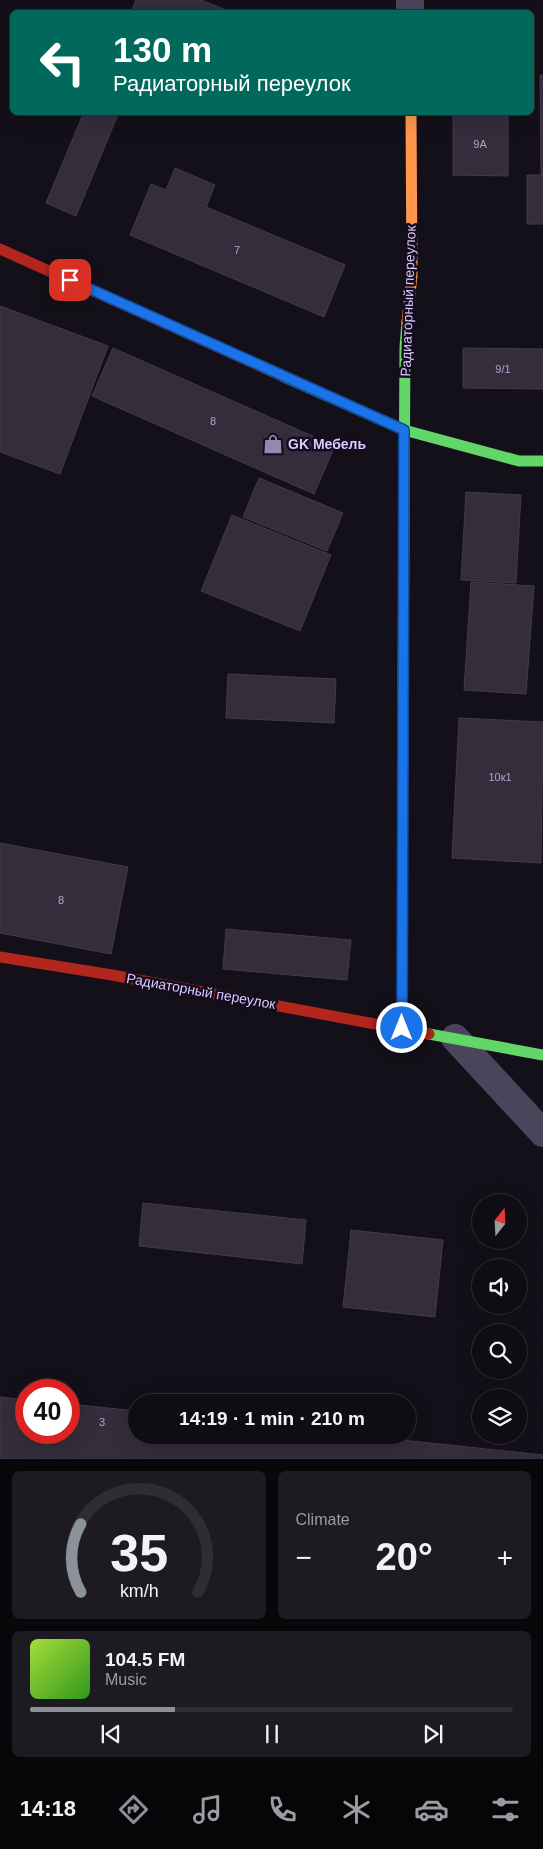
<!DOCTYPE html>
<html lang="en">
<head>
<meta charset="utf-8">
<style>
	:root { --surface:#0f0c13; --page:#1d1a21; --text:#f1f3f6; --muted:#9b9ba0; --line:#2f2c33; --accent:#8c9099 }
	body { margin:0; font-family:Arial,sans-serif; background:var(--page); color:var(--text); height:100vh; display:flex; flex-direction:column; font-size:19px; white-space:nowrap }
	* { box-sizing:border-box; margin:0 }
	p { font-size:16px; color:var(--muted) }
	.icon { flex:none; width:28px; height:28px; fill:none; stroke:currentColor; stroke-width:2; stroke-linecap:round; stroke-linejoin:round }
	.map { position:relative; height:1459px; overflow:hidden }
	.details { display:flex; flex-direction:column; gap:12px; padding:12px; background:#08070a; flex:1 }
	.details>* { flex:none }
	.hud { position:absolute; left:10px; top:10px; width:524px; height:105px; border-radius:8px; box-shadow:0 5px 20px #0002,0 0 0 1px var(--line); background:#00695c; color:#fff; overflow:hidden }
	.needle { width:32px; rotate:18deg }
	.buttons { position:absolute; left:472px; top:1194px; display:grid; gap:10px }
	.buttons a { display:grid; place-items:center; width:55px; height:55px; border-radius:50%; background:var(--surface); box-shadow:0 5px 20px #0002,0 0 0 1px var(--line); font-size:25px }
	.speed { position:absolute; left:15px; top:1379px; display:flex; gap:10px; font-size:25px; font-weight:700; text-align:center }
	.speed>* { display:grid; place-content:center; width:65px; height:65px; border-radius:50%; background:var(--surface); box-shadow:0 5px 20px #0002,0 0 0 1px var(--line); line-height:1 }
	.speed .limit { border:8px solid #d22; background:#fff; color:#111 }
	.pin { position:absolute; display:grid; place-items:center; width:42px; height:42px; color:#fff; margin:-21px; border-radius:10px; box-shadow:0 2px 8px #0006 }
	.me { position:absolute; width:55px; margin:-28px; rotate:0deg; stroke-linejoin:round; filter:drop-shadow(0 0 4px #0008) }
	.turn { display:flex; align-items:center; gap:18px; height:105px; padding:0 20px; font-size:22px }
	.turn .icon { width:65px; height:65px; stroke-width:2.5 }
	.turn b { display:block; font-size:35px; line-height:42px }
	.big { font-size:38px; font-weight:800; line-height:1.1 }
	.details .card { flex:1; display:flex; flex-direction:column; justify-content:center; gap:8px; min-width:0; padding:0 18px; border-radius:8px; background:var(--page) }
	.details .dial { align-items:center; gap:0 }
	.dial svg { height:130px; overflow:visible; fill:none; stroke:var(--line); stroke-width:7; stroke-linecap:round; text-anchor:middle }
	.dial text { fill:var(--text); stroke:none }
	.song { display:flex; align-items:center; gap:15px }
	.cover { width:60px; height:60px; border-radius:8px; background:linear-gradient(135deg,hsl(80 70% 55%),hsl(110 70% 35%)) }
	.played { height:5px; border-radius:2px; background:linear-gradient(90deg,var(--accent) 30%,var(--line) 30%) }
	.keys { display:flex; justify-content:space-around; direction:ltr }
	.heat { display:flex; justify-content:space-between; align-items:center; font-size:28px; direction:ltr }
	.details .tiles { flex:1; display:grid; gap:12px; grid-template-columns:1fr 1fr }
	.card:last-child { grid-column:span 2 }
	.trip { position:absolute; left:128px; top:1394px; width:288px; height:50px; border-radius:25px; background:var(--surface); box-shadow:0 5px 20px #0002,0 0 0 1px var(--line); font-weight:800; line-height:50px; text-align:center }
	.menu { display:flex; height:80px; justify-content:space-around; align-items:center; background:#060508; color:var(--muted) }
	.menu .icon { width:35px; height:35px }
	.menu .current { color:var(--accent) }
	.menu b { font-size:22px; color:var(--text) }
	.map>svg:first-child { display:block }
</style>
</head>
<body>
<div class="map">
<svg width="543" height="1459" viewBox="0 0 543 1459">
	<rect width="100%" height="100%" fill="#141019"/>
	<!-- building -->
	<path fill="#342d3c" stroke="#423a4e" d="M136 0H201L231 12H131Z
		M540 75H543V175H541Z
		M84 112H119L76 216 46 203Z
		M453 112H508V176L453 175Z
		M175 168 215 185 206 207 345 265 324 317 130 235 151 184 166 190Z
		M527 175H543V224H527Z
		M0 306 108 346 60 474 0 452Z
		M113 348 335 446 314 494 92 396Z
		M463 348 543 349V389L463 388Z
		M259 478 343 513 327 551 243 517Z
		M466 492 521 495 516 583 461 580Z
		M232 515 331 555 300 631 201 591Z
		M471 582 534 586 526 694 464 690Z
		M228 674 336 679 334 723 226 718Z
		M459 718 543 722 541 863 452 858Z
		M0 843 128 867 111 954 0 933Z
		M226 929 351 940 347 980 223 969Z
		M143 1203 306 1220 302 1264 139 1246Z
		M351 1230 443 1240 435 1317 343 1307Z
		M0 1397 26 1400V1432H69V1404L136 1411V1435H355L543 1455V1459H0Z"/>
	<g fill="none" stroke-linecap="round" stroke-linejoin="round">
		<!-- street -->
		<path stroke="#4a455a" stroke-width="28" d="M410 0V12
			M455 1038 543 1133"/>
		<!-- fast -->
		<path stroke="#63d668" stroke-width="11" d="M282 376 404 430 519 461H543
			M404 515 405 347 407 322
			M429 1034 543 1055"/>
		<!-- slow -->
		<path stroke="#ff974d" stroke-width="11" d="M407 322 412 275 411 112
			M403 705 404 515"/>
		<!-- jam -->
		<path stroke="#b3261e" stroke-width="11" d="M0 249 282 376
			M0 957 112 975 429 1034
			M402 1028 403 705"/>
	</g>
	<g fill="none" stroke-linecap="round" stroke-linejoin="round">
		<defs>
			<path id="route" d="M70 280 404 430 402 1028"/>
		</defs>
		<!-- route casing -->
		<use href="#route" stroke="#114b97" stroke-width="12"/>
		<!-- route -->
		<use href="#route" stroke="#1a73e8" stroke-width="9"/>
	</g>
	<!-- icons -->
	<defs>
		<symbol id="shop-bare" viewBox="-9 -9 18 18"><path d="M-5-2.5h2.3a2.7 3.5 0 0 1 5.4 0H5L5.5 6h-11ZM-1.5-2.5h3a1.5 2.3 0 0 0-3 0Z" fill="#9689ae" stroke="#130c1d" stroke-width="2.5" paint-order="stroke"/></symbol>
	</defs>
	<g fill-rule="evenodd">
		<use href="#shop-bare" x="259" y="430" width="28" height="28"/>
	</g>
	<g text-anchor="middle" stroke-width="5" stroke-linejoin="round" paint-order="stroke">
		<!-- number labels -->
		<g font-size="11" fill="#b2a3ce">
			<text x="480" y="148">9А</text>
			<text x="237" y="254">7</text>
			<text x="503" y="373">9/1</text>
			<text x="213" y="425">8</text>
			<text x="500" y="781">10к1</text>
			<text x="61" y="904">8</text>
			<text x="102" y="1426">3</text>
		</g>
		<!-- street labels -->
		<g font-size="14" fill="#dccafe" stroke="#130c1d">
			<text transform="translate(408 301) rotate(-88)" y="5">Радиаторный переулок</text>
			<text transform="translate(201 991) rotate(10)" y="5">Радиаторный переулок</text>
		</g>
		<!-- poi labels -->
		<g font-size="14" font-weight="bold" fill="#dccafe" stroke="#130c1d" text-anchor="start">
			<text x="288" y="449">GK Мебель</text>
		</g>
	</g>
</svg>
<div class="buttons">
<a><svg class="needle" viewBox="-14 -14 28 28"><path d="M0-13l5 13h-10z" fill="#e53935"/><path d="M0 13l5-13h-10z" fill="#9b9ba0"/></svg></a>
<a><svg class="icon" aria-label="sound" viewBox="0 0 24 24"><path d="M4 9h4l5-4v14l-5-4H4zM17 9q2 3 0 6"/></svg></a>
<a><svg class="icon" aria-label="search" viewBox="0 0 24 24"><circle cx="10" cy="10" r="6"/><path d="M15 15l6 6"/></svg></a>
<a><svg class="icon" aria-label="layers" viewBox="0 0 24 24"><path d="M12 4l9 5-9 5-9-5zM3 14l9 5 9-5"/></svg></a>
</div>
<div class="speed"><div class="limit">40</div></div>
<div class="pin" style="left:70px;top:280px;background:#d93025"><svg class="icon" aria-label="arrive" viewBox="0 0 24 24"><path d="M6 21V4h12l-3 4 3 4H6"/></svg></div>
<svg class="me" style="left:402px;top:1028px" viewBox="-20 -20 40 40"><circle r="17" fill="#1a73e8" stroke="#fff" stroke-width="3"/><path d="M0-11L8 9 0 5-8 9z" fill="#fff"/></svg>
<div class="trip">14:19 · 1 min · 210 m</div>
<div class="hud">
<div class="turn"><svg class="icon" aria-label="left" viewBox="0 0 24 24"><path d="M17 20v-9H6M10 6l-5 5 5 5"/></svg><div><b>130 m</b>Радиаторный переулок</div></div>
</div>
</div>
<section class="details">
<div class="tiles">
<div class="card dial"><svg viewBox="0 0 100 80">
<path d="M14 69A42 42 0 1 1 86 69"/>
<path d="M14 69A42 42 0 0 1 14 27" stroke="#8c9099"/>
<text x="50" y="56" font-size="32" font-weight="700">35</text>
<text x="50" y="72" font-size="11">km/h</text>
</svg></div>
<div class="card"><p>Climate</p>
<div class="heat"><a>−</a><b class="big">20°</b><a>+</a></div>
</div>
<div class="card">
<div class="song"><i class="cover"></i><div><b>104.5 FM</b><p>Music</p></div></div>
<div class="played"></div>
<div class="keys"><svg class="icon" aria-label="previous" viewBox="0 0 24 24"><path d="M18 5L8 12l10 7zM5 5v14"/></svg><svg class="icon" aria-label="pause" viewBox="0 0 24 24"><path d="M8 5v14M16 5v14"/></svg><svg class="icon" aria-label="next" viewBox="0 0 24 24"><path d="M6 5l10 7-10 7zM19 5v14"/></svg></div>
</div>
</div>
</section>
<nav class="menu">
<b>14:18</b>
<svg class="icon current" aria-label="directions" viewBox="0 0 24 24"><path d="M12 3l9 9-9 9-9-9zM9 14v-3h6M13 9l2 2-2 2"/></svg>
<svg class="icon" aria-label="music" viewBox="0 0 24 24"><path d="M9 18V5l10-2v13"/><circle cx="6" cy="18" r="3"/><circle cx="16" cy="16" r="3"/></svg>
<svg class="icon" aria-label="phone" viewBox="0 0 24 24"><path d="M5 4h4l2 5-3 2q2 4 5 5l2-3 5 2v4C11 20 4 13 5 4z"/></svg>
<svg class="icon" aria-label="climate" viewBox="0 0 24 24"><path d="M12 3v18M4 7l16 10M4 17L20 7"/></svg>
<svg class="icon" aria-label="car" viewBox="0 0 24 24"><path d="M5 17H2v-5l4-1 3-4h7l3 4 3 1v5h-3M9 17h6M6 11h13"/><circle cx="7" cy="17" r="2"/><circle cx="17" cy="17" r="2"/></svg>
<svg class="icon" aria-label="filters" viewBox="0 0 24 24"><path d="M4 7h16M4 17h16"/><circle cx="9" cy="7" r="2"/><circle cx="15" cy="17" r="2"/></svg>
</nav>
</body>
</html>
